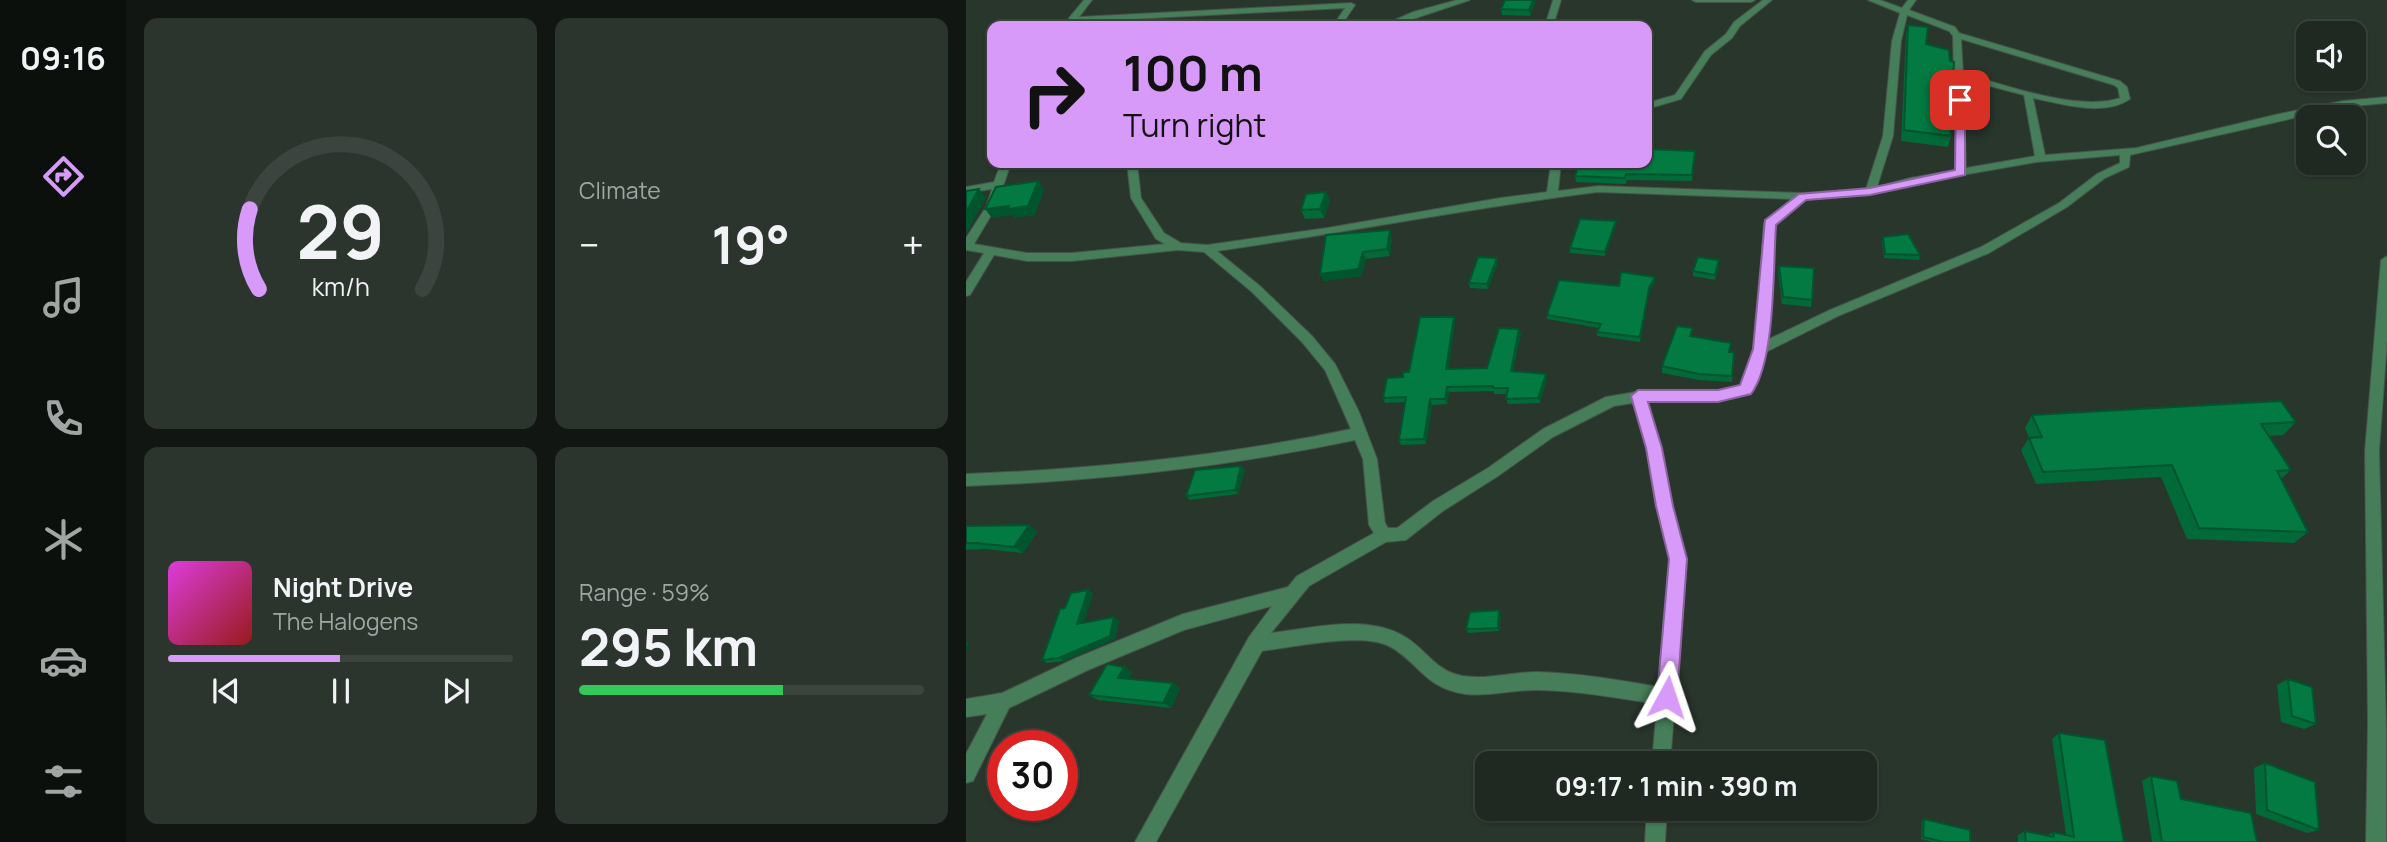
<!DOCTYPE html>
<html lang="en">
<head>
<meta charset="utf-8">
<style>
	:root { --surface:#1f2821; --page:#2c342e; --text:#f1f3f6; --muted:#a1a6a5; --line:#3c443f; --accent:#d89af8 }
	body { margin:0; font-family:Manrope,sans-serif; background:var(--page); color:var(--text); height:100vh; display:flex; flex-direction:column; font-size:26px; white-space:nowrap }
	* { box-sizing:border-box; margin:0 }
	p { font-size:23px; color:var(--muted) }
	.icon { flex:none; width:38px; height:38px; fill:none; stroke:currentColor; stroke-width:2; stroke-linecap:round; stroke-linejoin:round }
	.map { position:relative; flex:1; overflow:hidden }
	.sheet { display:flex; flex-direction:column; gap:18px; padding:18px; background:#111612; width:840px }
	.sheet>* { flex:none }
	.banner { position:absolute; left:21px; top:21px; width:665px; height:147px; border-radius:14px; box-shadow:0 2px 5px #0004,0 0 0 2px var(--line); background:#d89af8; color:#111; overflow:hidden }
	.controls { position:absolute; left:1330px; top:21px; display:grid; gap:14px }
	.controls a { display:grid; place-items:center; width:70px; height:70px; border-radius:14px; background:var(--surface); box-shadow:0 2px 5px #0004,0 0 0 2px var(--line); font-size:35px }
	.speed { position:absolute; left:21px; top:730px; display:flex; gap:14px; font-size:35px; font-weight:700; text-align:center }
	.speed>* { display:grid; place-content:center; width:91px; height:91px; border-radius:50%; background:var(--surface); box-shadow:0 2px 5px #0004,0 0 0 2px var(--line); line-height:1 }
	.speed .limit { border:10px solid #d22; background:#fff; color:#111 }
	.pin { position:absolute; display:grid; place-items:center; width:60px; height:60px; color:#fff; margin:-30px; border-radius:14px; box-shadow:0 4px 10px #0006 }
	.me { position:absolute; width:77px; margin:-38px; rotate:5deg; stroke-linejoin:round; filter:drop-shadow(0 0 5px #0008) }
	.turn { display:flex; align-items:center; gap:24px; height:147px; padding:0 21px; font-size:32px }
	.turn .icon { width:91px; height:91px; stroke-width:2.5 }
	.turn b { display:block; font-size:49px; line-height:60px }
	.big { font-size:52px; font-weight:700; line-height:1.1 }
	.sheet .card { flex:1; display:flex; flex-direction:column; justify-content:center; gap:10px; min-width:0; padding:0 24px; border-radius:14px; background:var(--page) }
	.sheet .dial { align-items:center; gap:0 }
	.dial svg { height:182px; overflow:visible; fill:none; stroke:var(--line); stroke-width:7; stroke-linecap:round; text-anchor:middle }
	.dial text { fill:var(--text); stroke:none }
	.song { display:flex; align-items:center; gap:21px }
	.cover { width:84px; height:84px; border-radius:10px; background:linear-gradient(135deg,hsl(300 70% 55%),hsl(0 70% 35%)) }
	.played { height:7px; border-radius:4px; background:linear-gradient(90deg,var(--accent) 50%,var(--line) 50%) }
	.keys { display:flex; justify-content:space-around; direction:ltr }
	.heat { display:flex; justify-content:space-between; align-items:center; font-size:38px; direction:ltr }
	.charge { height:10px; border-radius:5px; background:linear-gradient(90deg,#34c759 59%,var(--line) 0) }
	.sheet .tiles { flex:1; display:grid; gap:18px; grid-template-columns:repeat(2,1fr) }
	.trip { position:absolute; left:509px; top:751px; width:402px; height:70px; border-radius:14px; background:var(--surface); box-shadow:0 2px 5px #0004,0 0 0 2px var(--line); font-weight:700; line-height:70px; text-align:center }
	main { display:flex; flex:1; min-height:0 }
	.dock { display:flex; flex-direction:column; width:126px; justify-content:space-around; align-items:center; background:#0c100d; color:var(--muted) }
	.dock .icon { width:49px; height:49px }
	.dock .current { color:var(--accent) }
	.dock b { font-size:32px; color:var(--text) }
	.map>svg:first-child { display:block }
</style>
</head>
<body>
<main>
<nav class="dock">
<b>09:16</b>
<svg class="icon current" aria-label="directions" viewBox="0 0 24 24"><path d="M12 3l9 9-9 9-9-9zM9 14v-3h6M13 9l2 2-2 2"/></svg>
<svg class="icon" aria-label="music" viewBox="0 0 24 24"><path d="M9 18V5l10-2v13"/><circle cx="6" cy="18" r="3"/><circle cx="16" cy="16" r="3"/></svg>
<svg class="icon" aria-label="phone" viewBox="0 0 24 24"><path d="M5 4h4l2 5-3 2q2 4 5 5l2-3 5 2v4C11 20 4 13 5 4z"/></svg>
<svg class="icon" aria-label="climate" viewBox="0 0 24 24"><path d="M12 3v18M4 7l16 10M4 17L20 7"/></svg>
<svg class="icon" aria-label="car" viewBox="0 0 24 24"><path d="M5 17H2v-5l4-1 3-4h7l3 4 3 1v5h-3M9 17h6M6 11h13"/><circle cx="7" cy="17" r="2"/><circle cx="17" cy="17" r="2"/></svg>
<svg class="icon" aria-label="filters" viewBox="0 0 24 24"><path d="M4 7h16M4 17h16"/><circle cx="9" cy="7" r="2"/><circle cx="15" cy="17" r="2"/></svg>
</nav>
<section class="sheet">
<div class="tiles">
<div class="card dial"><svg viewBox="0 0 100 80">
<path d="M14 69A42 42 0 1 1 86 69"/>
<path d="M14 69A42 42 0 0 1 10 34" stroke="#d89af8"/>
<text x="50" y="56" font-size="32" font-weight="700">29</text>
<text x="50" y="72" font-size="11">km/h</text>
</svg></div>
<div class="card"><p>Climate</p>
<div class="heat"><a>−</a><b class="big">19°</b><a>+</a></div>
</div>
<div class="card">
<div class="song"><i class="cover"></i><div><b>Night Drive</b><p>The Halogens</p></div></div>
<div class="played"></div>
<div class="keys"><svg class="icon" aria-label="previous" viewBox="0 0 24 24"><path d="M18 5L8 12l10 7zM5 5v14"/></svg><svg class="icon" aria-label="pause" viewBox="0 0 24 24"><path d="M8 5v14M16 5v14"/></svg><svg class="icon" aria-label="next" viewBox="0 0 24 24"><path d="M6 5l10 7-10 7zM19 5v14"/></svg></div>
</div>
<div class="card"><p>Range · 59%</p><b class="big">295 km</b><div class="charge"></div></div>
</div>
</section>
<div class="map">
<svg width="1421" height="842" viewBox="0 0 1421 842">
	<rect width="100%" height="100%" fill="#29362c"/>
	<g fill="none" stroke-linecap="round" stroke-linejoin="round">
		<defs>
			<path id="minor" d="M118 0H126L113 17 385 3 389 5 375 26H367L379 8 109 22 106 26H100L103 18Z
				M491 0H504L426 26H415L447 12Z
				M587 0H595L587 26H579Z
				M726 0H789L785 2H730Z
				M797 0H806L774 26 766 38 745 55 715 99 681 109V103L709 95 739 51 760 34 768 22Z
				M902 0H914L936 8 942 0H950L943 10 989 27 993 33 1154 81 1161 87 1164 99C1138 117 1096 104 1067 98L1079 155 1170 148 1313 114 1377 101 1421 97V103L1377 107 1164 155 1163 167 1139 178 1101 207 1023 253 872 316 800 352 792 382 784 394 752 401 680 400 695 448 706 506 721 559 704 763H686L691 704C652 698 613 691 574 690 549 689 524 697 499 694 458 688 453 662 423 646 396 632 327 647 296 651L190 842H169L283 637 306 606 218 630 122 670 43 708 7 781 0 783V754L21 714 0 717V699L36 693 110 658 217 614 322 587 331 576 408 533 403 525 397 459 389 440C261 467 131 481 0 486V474C130 469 258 456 385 429L359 370 336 342 286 292 238 252 212 250 106 261H61L28 255 4 295 0 296V282L18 253 0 250V238L20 207 26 189 0 193V187L28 182 35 163H45L30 207 8 244 61 253H106L199 244 190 239 165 198 161 163H171L175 198 198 233 215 243 241 245 361 228 534 198 581 192 585 163H595L592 191 632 186 837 193 900 189 917 136 926 41 934 13ZM941 15 983 31 987 36 990 170 944 178 911 187 927 136 935 41ZM995 39 1148 85 1152 88 1154 98C1114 112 1038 85 997 73ZM997 79 1058 95 1069 156 1000 168ZM1154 155V163L1131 174 1093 203 1015 247 864 310 801 340 810 224 840 199 904 195 945 184 1071 162ZM632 192 827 199 798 223C795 258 793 361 775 386L752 391 681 390 640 397 577 429 522 468 467 501 431 528H422L419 523 411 459 393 412 369 364 346 336 294 286 251 251C378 233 504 208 632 192ZM667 403 681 448 690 506 705 559 693 687C653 680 612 673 571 672 546 672 521 680 497 676 471 672 461 651 441 638 403 613 347 628 305 633L343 586 420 542 440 540 477 511 532 476 587 437 648 406Z
				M681 808H701L699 842H679Z"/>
			<path id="tertiary" d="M1421 256V342L1413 451 1420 724V842H1400L1402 724 1399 451 1415 260Z"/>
		</defs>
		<!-- minor casing -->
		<use href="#minor" stroke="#465349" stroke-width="2"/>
		<!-- tertiary casing -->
		<use href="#tertiary" stroke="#465349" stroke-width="2"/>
		<!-- minor -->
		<use href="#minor" fill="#457e59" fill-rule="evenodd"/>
		<!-- tertiary -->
		<use href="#tertiary" fill="#457e59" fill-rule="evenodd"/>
	</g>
	<!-- wall -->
	<path fill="#026939" d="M539 0H570L564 16 536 15 535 9Z
		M942 25 960 44 984 61 987 79 984 89H982L985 136 982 147 935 141 940 34Z
		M729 151 726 181 661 180 660 184 610 182 609 176Z
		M360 192 364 201 358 218 339 219 335 210Z
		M650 225 639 256 604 253V248Z
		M426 237 424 256 400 259 395 276 358 281 354 274Z
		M917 237 954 255 953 260 918 258 916 242Z
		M531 258 532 262 522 289 504 288 503 283Z
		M753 265 749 280 727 276V271Z
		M813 266 846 300 845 307 816 304 812 272Z
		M689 282 683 292 674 342 631 336V332L633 328 581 319V315L653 286Z
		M489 322 482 369 521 368 555 334 547 371 580 374 581 379 574 403 542 404 540 399 541 394H528V391L483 392 481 404 466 405 460 444 435 445 433 440 439 402 419 403 417 398 443 372Z
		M726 334V337L764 352H768L766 382 733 380 696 373V366Z
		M1066 415 1330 422 1317 435 1302 436 1325 470 1315 479 1342 532 1328 543 1221 539 1195 477 1070 484 1055 450 1063 438 1059 428Z
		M275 466 279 470 272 494 224 500 220 496Z
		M0 526 71 532 57 553 19 549 0 550Z
		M122 590 127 594 117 623 148 617 153 621 149 639 98 661 81 663 76 660 99 608Z
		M535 614 533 631 502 633 500 629Z
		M158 667 166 672 162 679 207 683 214 688 205 708 132 700 123 695Z
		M1322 679 1350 724 1338 729 1315 722 1311 685Z
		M1093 733 1158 842H1052V835L1059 831 1080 836 1087 832 1100 835 1086 739Z
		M1299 763 1353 830 1341 833 1290 814 1288 768Z
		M1185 776 1215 799 1291 842H1186L1176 781Z
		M958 819 1004 842H967L955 839 956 821Z"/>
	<!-- shaded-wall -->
	<path fill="#01552e" d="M567 0H570L564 16 563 10Z
		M72 181 78 190 69 215 49 218 47 215 26 218 19 209 43 206Z
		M13 189 20 197 2 231H0V212Z
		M360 192 364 201 358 218 354 209Z
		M650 221V225L639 256V252Z
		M424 230 426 237 424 256 421 249Z
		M397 252 400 259 395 276 358 281 354 274Z
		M531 258 532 262 522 289 521 284Z
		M689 277V282L683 292 674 342V337L683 288Z
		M488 317 489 322 482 375 480 369Z
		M553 329 555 334 546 377 545 371Z
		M580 374 581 379 574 403 572 398Z
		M481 387 483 392 481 404 479 399Z
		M464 399 466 405 460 444 458 439Z
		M275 466 279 470 272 494 269 490Z
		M63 525 71 532 57 553 48 547Z
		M122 590 127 594 116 628 111 624Z
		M533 610 535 614 533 631 532 628Z
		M148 617 153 621 149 639 98 661 93 658Z
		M0 641 3 643 0 651Z
		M158 667 166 672 160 683 152 678Z
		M207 683 214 688 205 708 197 703Z"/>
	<!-- building -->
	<path fill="#027a42" stroke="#01552e" stroke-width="2" d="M539 0H567L563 10 535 9Z
		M942 25 962 27 960 44 983 50 984 61 988 62 987 79H982L985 136 938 130Z
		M681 149 729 151 726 175 660 174 659 178 609 176 613 163H681Z
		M72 181 62 206 42 209 43 206 19 209 30 187Z
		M13 189 0 212V191Z
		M360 192 354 209 335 210 340 194Z
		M614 219 650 221 639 252 604 248Z
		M424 230 421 249 397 252 392 269 354 274 360 235Z
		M942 234 954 255 919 254 917 237Z
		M512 257 531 258 521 284 503 283Z
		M732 257 753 260 749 275 727 271Z
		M813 266 848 268 846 300 817 297Z
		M655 272 689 277 683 288 674 337 631 332 635 324 581 315 593 280 653 286Z
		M454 317H488L480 369 521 368 533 328 553 329 545 371 580 374 572 398 540 399 542 388H527V386L481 387 479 399H464L458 439 433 440 440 397 417 398 421 378 437 377V372H443Z
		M711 326 727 328 724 336 765 343 763 352H768L766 376 733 374 696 366Z
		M1315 401 1330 422 1295 424 1325 470 1311 471 1342 532 1233 528 1206 465 1077 472 1063 438 1076 437 1066 415Z
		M275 466 269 490 220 496 229 470Z
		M63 525 48 547 10 543H0V526Z
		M122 590 111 624 148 617 144 636 93 658 76 660 94 609 99 608 105 593Z
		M533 610 532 628 500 629 504 612Z
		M141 664 158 667 152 678 207 683 197 703 123 695Z
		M1322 679 1346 687 1350 724 1326 716Z
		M1093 733 1139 740 1158 842H1060L1059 831 1088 837 1087 832 1108 837Z
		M1299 763 1349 782 1353 830 1301 810Z
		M1185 776 1211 781 1215 799 1285 813 1291 842H1196Z
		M958 819 1004 830V842H978L957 837Z"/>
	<!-- route -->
	<path fill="#d89af8" stroke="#8c64a1" stroke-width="2" d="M990 97 999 100V175L904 195 840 200 810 225C807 267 810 361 785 394L752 402H682L696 448 707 506 721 559 711 697 708 704 701 707 694 704 691 697 703 559 690 506 680 448 665 396 672 390H752L774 385 787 349 799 220 833 194 904 188 989 170Z"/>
</svg>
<div class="controls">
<a><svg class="icon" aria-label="sound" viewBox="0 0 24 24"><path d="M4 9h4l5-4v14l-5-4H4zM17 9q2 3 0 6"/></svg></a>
<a><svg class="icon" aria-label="search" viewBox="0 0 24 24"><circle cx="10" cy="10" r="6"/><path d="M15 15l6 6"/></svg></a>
</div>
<div class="speed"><div class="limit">30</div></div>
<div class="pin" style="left:994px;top:100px;background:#d93025"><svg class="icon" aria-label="arrive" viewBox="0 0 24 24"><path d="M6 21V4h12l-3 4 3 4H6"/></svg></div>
<svg class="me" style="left:701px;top:697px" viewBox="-20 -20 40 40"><path d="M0-17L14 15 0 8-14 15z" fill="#d89af8" stroke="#fff" stroke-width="4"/></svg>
<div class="trip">09:17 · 1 min · 390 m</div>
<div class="banner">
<div class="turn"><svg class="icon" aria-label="right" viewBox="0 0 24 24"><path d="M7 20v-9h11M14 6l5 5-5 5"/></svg><div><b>100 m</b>Turn right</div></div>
</div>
</div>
</main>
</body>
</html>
